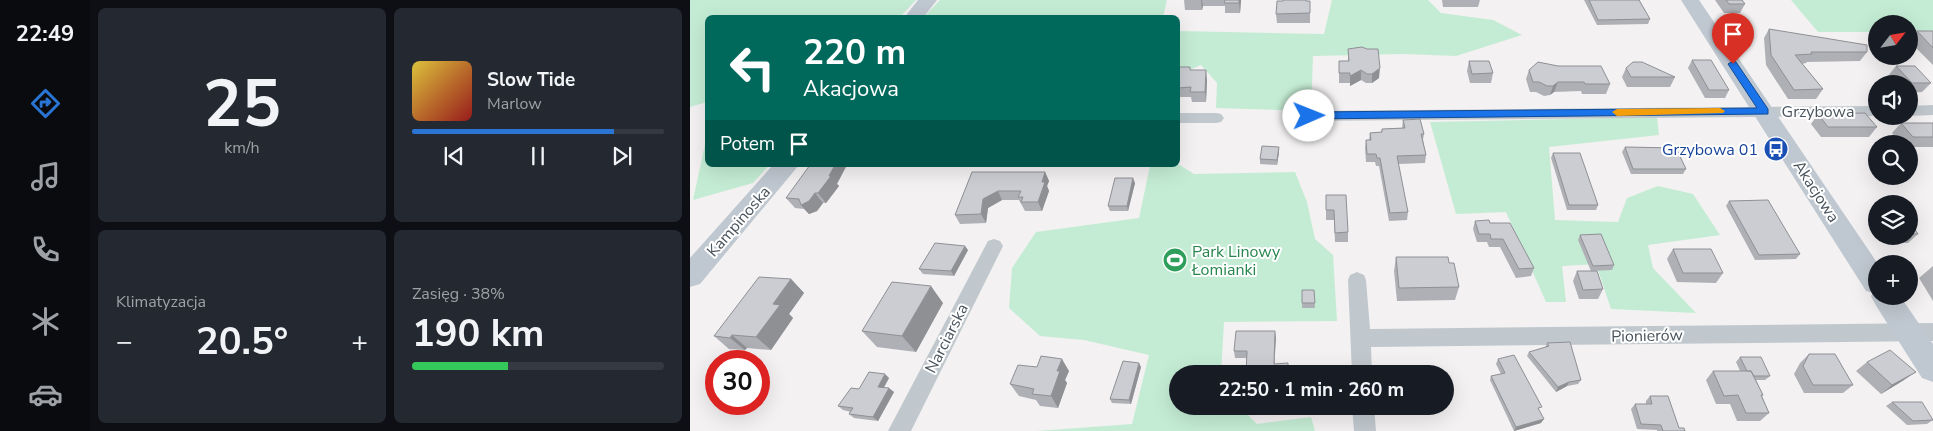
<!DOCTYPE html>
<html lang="pl">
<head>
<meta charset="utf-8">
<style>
	:root { --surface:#171b24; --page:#242831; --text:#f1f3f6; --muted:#9ea1a6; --line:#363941; --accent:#2a74d4 }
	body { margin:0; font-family:"Nunito Sans",sans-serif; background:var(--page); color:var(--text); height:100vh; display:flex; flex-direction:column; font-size:19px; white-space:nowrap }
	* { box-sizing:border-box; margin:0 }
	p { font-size:16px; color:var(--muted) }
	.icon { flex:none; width:28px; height:28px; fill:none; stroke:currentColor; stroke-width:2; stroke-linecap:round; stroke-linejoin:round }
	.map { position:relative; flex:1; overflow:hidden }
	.side { display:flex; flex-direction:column; gap:8px; padding:8px; background:#0d0f14; width:600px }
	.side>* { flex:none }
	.guide { position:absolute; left:15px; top:15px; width:475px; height:152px; border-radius:8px; box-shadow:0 5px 20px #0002; background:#00695c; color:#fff; overflow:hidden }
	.needle { width:32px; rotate:59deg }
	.buttons { position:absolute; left:1178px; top:15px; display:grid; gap:10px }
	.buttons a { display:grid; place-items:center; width:50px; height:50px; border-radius:50%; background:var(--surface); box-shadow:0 5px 20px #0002; font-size:25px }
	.speed { position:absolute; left:15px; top:350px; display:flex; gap:10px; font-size:25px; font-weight:700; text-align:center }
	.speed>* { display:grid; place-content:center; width:65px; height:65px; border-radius:50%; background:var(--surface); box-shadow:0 5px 20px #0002; line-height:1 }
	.speed .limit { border:8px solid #d22; background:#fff; color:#111 }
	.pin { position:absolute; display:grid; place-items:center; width:42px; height:42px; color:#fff; margin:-51px -21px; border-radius:50% 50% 50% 0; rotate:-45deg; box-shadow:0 0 5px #0007 }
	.pin .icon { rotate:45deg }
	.me { position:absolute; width:55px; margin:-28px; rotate:89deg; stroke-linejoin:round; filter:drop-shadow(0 0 4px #0008) }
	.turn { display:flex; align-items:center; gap:18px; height:105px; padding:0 15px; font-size:22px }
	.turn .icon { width:65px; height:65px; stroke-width:2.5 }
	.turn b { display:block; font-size:35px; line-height:42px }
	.then { display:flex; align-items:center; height:48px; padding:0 15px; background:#0003; gap:10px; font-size:19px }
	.big { font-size:38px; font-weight:700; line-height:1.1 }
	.side .card { flex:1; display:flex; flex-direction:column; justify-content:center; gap:8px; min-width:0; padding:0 18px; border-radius:8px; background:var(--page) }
	.side .dial { align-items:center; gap:0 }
	.dial b { font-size:65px; line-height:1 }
	.song { display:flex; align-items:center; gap:15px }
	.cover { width:60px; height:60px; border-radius:8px; background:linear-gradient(135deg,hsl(50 70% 55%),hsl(0 70% 35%)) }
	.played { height:5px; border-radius:2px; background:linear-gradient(90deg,var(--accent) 80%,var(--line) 80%) }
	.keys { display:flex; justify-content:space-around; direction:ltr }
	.heat { display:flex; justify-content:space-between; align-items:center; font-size:28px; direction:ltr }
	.charge { height:8px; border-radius:4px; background:linear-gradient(90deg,#34c759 38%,var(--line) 0) }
	.side .tiles { flex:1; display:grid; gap:8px; grid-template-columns:repeat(2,1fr) }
	.trip { position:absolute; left:479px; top:365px; width:285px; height:50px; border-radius:25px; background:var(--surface); box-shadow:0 5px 20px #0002; font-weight:700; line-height:50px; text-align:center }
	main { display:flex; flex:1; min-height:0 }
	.menu { display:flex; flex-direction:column; width:90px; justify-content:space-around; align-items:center; background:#090b0e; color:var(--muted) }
	.menu .icon { width:35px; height:35px }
	.menu .active { color:var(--accent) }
	.menu b { font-size:22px; color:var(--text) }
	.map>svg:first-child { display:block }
</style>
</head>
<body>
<main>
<nav class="menu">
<b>22:49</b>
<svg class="icon active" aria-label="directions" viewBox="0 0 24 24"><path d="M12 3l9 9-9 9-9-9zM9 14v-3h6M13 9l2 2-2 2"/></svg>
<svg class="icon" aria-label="music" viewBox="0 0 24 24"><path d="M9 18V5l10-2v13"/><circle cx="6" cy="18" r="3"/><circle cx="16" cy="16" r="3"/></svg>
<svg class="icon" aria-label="phone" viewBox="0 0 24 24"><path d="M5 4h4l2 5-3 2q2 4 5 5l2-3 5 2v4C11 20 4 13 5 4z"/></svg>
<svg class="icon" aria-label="climate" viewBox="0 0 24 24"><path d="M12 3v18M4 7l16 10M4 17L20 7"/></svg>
<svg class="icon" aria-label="car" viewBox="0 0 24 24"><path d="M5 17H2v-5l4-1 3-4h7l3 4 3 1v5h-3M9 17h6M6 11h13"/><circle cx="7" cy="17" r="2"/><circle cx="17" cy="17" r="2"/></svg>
</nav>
<section class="side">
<div class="tiles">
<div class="card dial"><b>25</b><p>km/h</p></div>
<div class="card">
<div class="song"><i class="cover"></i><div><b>Slow Tide</b><p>Marlow</p></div></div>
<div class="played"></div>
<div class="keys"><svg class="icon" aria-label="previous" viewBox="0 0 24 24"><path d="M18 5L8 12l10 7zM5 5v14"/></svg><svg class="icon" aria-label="pause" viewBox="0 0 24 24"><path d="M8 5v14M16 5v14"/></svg><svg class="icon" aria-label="next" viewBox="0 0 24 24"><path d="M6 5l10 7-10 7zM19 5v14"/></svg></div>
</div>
<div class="card"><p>Klimatyzacja</p>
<div class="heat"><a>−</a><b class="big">20.5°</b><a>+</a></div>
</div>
<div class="card"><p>Zasięg · 38%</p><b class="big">190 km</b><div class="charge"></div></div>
</div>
</section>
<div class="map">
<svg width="1243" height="431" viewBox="0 0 1243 431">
	<rect width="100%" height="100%" fill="#f3f1f1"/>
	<!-- green -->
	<path fill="#c4ecd4" d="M0 0H226L210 17 18 18 17 102 0 107Z
		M250 0H477L473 17H234Z
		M642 0H738L751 13 803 20 832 35 766 56 713 54 623 56 621 111 526 108 527 83 511 65 488 75V31L634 34Z
		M1101 0H1243V31L1219 32V24H1186V32H1128Z
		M967 117 969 135 859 147 865 220 928 222 937 198 968 186 1003 194 1030 235 958 245 963 268 1006 313 921 309 906 264 872 266 876 302H856L816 212 766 214 740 122Z
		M17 135 18 165H79L63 183 3 200Z
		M488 164 504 174 605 172 617 202 625 239 643 255 647 321 534 322 531 374H488V406H549L567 424 621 417 625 431H347L442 424 459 355 394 340 350 336 319 308 322 268 346 232 449 218 460 166Z"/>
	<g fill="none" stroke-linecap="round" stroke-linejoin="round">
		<!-- street -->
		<path fill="#c0c8ce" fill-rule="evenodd" d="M1243 105V115L1219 116V106Z
			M1186 106V116L619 121 614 120 611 116 614 112 619 111Z
			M488 113H526L531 114 534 118 531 122 526 123H488Z
			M304 239 310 241 313 246 221 431H198L298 241Z
			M667 272 674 275 676 280 680 329 1243 323V341L681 347 682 374H662L658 280 660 275Z
			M662 406H684L686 431H664Z"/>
		<!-- secondary -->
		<path fill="#bfc7d0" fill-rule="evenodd" d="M228 0H247L233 18H214Z
			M991 0H1009L1188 264H1186V296H1210L1243 344V382L1232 378 1185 304 1181 296 1183 293 1176 291Z
			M83 165H109L10 284 0 287V258Z"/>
	</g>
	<!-- wall -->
	<path fill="#afb0b5" d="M494 0H551L550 13H535V6H513L512 10H495Z
		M752 0H790L788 7H753Z
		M894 0H949L960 19 958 24 907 25Z
		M1025 0H1052L1055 4 1050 13H1034Z
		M616 1H620V23H587L586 14Z
		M1079 29 1177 52 1170 61 1117 62 1116 63 1112 64 1133 89 1126 99H1098L1076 65 1074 38Z
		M1227 31H1243V65L1219 41Z
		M658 49 689 78 682 83H676L671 80 660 86V83H649V61H658Z
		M1002 60 1039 90 1035 98H1015L998 68Z
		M779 61 803 73 801 83H780L777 71Z
		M1206 66 1241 83 1232 92 1219 93V84H1206L1198 76Z
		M488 67 501 70 517 80 516 102H502L501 97H488Z
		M936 68 985 77 980 87H937L932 77Z
		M839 70 920 84 916 94H892L891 91 864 92 860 95 854 96 846 92H840L836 79Z
		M1128 114 1187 127 1179 137H1131L1121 124Z
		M713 120 734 134 733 140 736 155 735 163 708 164 718 212 717 220 699 221 689 166H686L685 162H676L675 148 676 140H679L680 133 691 132 692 129 712 128Z
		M1211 123H1243V147H1219V144H1211L1202 133Z
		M589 147V152L587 165 570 164V159Z
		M935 147 996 169 993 174H941L932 152Z
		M863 153 908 205 906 210H877L861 158Z
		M416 165H438V166H416Z
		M282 172H355L359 181 357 186 359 191 352 211H335L329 200H312L298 208 296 223 270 224 265 215Z
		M445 183 438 211H420L418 206Z
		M147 184 149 186 136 203H133L127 211 119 214 114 209 105 208 96 198Z
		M636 195 658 232V242H645L644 220H636Z
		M1039 201 1110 254 1106 259 1065 260 1036 206Z
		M1186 220V233L1181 226Z
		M785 221 800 223 844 268 841 276 826 278 810 247H799L797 242H787L783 229Z
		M1219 221 1228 234 1218 243H1194L1189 236H1219Z
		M890 235 924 265 922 270 901 271 888 240Z
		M983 249 1033 273 1026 283 987 282 977 259Z
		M278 250 264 276 233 274 229 269Z
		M706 257 759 263 769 287 765 300 707 301 704 271Z
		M1243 266V301L1229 278Z
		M887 271 913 289 908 299H889L883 281Z
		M101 279 114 293 99 314 103 318 81 350 57 348 55 350 39 349 24 336Z
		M612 290H624L625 308H612Z
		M253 303 226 352 187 347 172 331Z
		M586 338 556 358H545L544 351Z
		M857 343 891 380 888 384 877 386 866 392 837 356 839 352 855 348Z
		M1119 354 1163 385 1153 393H1114L1104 374 1110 363Z
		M1050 357 1080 376 1075 380H1066L1073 395 1072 396 1079 413 1070 421H1047L1040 404H1026L1016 380 1023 371H1050L1046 362Z
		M808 359 850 411 851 423 824 431 800 380 801 376 811 374 806 364Z
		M1177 362 1214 380 1191 394 1166 371Z
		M451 367 441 404 422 403 420 399Z
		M379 371 375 380 377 383 368 408 350 406 346 400 329 396 320 384Z
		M199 378 194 387 204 392 188 421 164 418 159 414 161 412 153 410 148 406 169 389Z
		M960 396 989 428 995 431H967V430L947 429 941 409 945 404H956V401Z
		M1202 402 1243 420 1237 424 1217 425 1196 406Z"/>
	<!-- shaded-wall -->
	<path fill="#8e9094" d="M511 0H512L513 6 512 10Z
		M549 0H551L550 13 549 3Z
		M690 68 689 78 682 83V74Z
		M516 70 517 80 516 102 515 92Z
		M671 70V80L660 86V76Z
		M868 82 864 92 860 95 863 86Z
		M589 147V152L587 165V160Z
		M145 165H157L147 184 149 186 136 203 128 193Z
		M355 172 359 181 357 186 359 191 352 211 348 202Z
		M443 178 445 183 438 211 437 206Z
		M308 191 312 200 298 208 296 223 291 214 293 199Z
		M125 193 133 203 127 211 119 214 111 205Z
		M275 246 278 250 264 276 261 271Z
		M101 279 114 293 99 314 103 318 81 350 66 337 83 304Z
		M241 286 253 303 226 352 212 336Z
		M585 331 586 338 584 371V364Z
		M42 335 57 348 55 350 40 338Z
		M372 359 379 371 375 380 377 383 368 408 361 396 367 371Z
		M449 363 451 367 441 404 439 400Z
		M1226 372 1214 380 1191 394 1202 385Z
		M195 374 199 378 192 391 188 387Z
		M879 382 877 386 866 392 868 387Z
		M199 388 204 392 188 421 183 417Z
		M854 419 851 423 824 431 826 427Z"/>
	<!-- building -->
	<path fill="#cbcdd3" stroke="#8e9094" d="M535 0H549V3H534Z
		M593 0H616V1H620V13L586 14 587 1H593Z
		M899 0H949L960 19 908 20Z
		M1036 0H1052L1055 4H1039Z
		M1079 29 1177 45V52H1121L1122 54 1105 55 1133 89 1104 90 1081 55Z
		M1227 31H1243V48Z
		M672 47 677 49H688L690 68 682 74H677L671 70 660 76V73H649V61H659L658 49Z
		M1002 60H1021L1039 90H1019Z
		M779 61H799L803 73 782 74Z
		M848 62 868 66H911L920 84H895L894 82H868L863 86H857L849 82H843L839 70Z
		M943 62H952L985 77H941L936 68Z
		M1206 66H1225L1241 83H1222Z
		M488 67H500V70H516L515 92H500L501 87 488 88Z
		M1175 113 1187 127H1138L1128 114Z
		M730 119 734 134H731L736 155 707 156 718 212 700 213 690 158H687L686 154H677L676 140H681L680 133 692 132V129L715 128 713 120Z
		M1211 123H1243V137H1223Z
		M572 146 589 147 587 160 570 159Z
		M935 147 986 148 996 169H943Z
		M863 153H890L908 205H879Z
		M120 165H145L139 176H141L128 193H125L119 201 111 205 109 199 96 198Z
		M282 172H355L352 182H355L348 202H331L333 197H328L331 191H308L293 199 291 214 265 215Z
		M425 178H443L437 206H418Z
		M636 195H656L658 232 645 233 644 210H636Z
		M1078 200 1110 254 1069 255 1039 201Z
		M799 220 800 223H820L844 268 829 269 813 239H801L800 234H789L785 221Z
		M1219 221 1228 234H1219Z
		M911 234 924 265 903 266 890 235Z
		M245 243 275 246 261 271 229 269Z
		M983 249H1021L1033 273H993Z
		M706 257H758L759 263H764L769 287 709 288Z
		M887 271H907L913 289 893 290Z
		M69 277 101 279 83 304 90 305 66 337 42 335 40 338 24 336Z
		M202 282 241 286 212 336 172 331Z
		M612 290H624L625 303H612Z
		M546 331H585L584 364 598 363V374H556L557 351H544Z
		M880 342 891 380 879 382 868 387 839 352 859 346 857 343Z
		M1200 350 1226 372 1202 385 1177 362Z
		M1119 354H1145L1163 385H1123L1113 366Z
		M824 355 852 407 848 408 854 419 826 427 801 376 815 373 808 359Z
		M351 356 372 359 367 371H370L361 396 342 394 344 389 320 384 328 365 347 367Z
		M1050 357H1071L1080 376H1064L1061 371H1057Z
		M433 361 449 363 439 400 420 399Z
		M1023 371H1061L1073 395H1071L1079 413H1056L1048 395 1034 396Z
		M179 372 195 374 188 387 199 388 183 417 159 414 163 408 148 406 161 388 169 389Z
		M960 396H978L989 428H994L995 431H973L971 425 951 424 945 404H962Z
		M1202 402H1232L1243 420 1223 421Z"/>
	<!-- route -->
	<path fill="#1a73e8" stroke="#114b97" d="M1043 61 1046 62 1078 109V114L619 119 614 116 619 112 1067 108 1038 64Z"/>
	<!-- slow -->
	<path fill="#f59e0b" d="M1030 108 1035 111 1033 113 927 116 922 112 927 109Z"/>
	<!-- icons -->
	<defs>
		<symbol id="bus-disc" viewBox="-11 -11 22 22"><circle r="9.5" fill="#1a4fb4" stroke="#fff"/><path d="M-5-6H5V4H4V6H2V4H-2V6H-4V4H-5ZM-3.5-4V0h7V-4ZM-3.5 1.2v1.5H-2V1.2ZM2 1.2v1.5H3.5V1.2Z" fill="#fff"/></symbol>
		<symbol id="stadium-disc" viewBox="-11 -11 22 22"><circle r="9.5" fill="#2e9e5b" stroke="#fff"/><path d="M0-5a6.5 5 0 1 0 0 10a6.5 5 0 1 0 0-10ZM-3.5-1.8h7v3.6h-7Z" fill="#fff"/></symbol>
	</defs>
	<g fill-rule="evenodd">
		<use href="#bus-disc" x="1072" y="135" width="28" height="28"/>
		<use href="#stadium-disc" x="471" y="246" width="28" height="28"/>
	</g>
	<g text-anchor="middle" stroke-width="4" stroke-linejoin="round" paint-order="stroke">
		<!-- street labels -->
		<g font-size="16" fill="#4a545d" stroke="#fff">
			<text x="1128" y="117">Grzybowa</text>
			<text transform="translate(1127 191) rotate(57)" y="6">Akacjowa</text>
			<text transform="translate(48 221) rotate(-49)" y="6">Kampinoska</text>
			<text transform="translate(957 335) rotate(-1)" y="6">Pionierów</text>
			<text transform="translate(256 338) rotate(-63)" y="6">Narciarska</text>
		</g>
		<!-- transit labels -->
		<g font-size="16" fill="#164399" stroke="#fff" text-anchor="end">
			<text x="1068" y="155">Grzybowa 01</text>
		</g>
		<!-- leisure labels -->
		<g font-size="16" fill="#27864d" stroke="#fff" text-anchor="start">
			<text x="502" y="257">Park Linowy<tspan x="502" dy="18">Łomianki</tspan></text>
		</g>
	</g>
</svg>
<div class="buttons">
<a><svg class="needle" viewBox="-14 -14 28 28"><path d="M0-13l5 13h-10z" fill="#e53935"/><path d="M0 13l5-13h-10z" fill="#9ea1a6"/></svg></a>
<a><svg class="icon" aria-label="sound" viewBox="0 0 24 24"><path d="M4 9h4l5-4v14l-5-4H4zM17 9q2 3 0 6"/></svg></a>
<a><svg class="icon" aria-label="search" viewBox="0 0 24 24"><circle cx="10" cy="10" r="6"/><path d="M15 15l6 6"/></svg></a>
<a><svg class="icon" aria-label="layers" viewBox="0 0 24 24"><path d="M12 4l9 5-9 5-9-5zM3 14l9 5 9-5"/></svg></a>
<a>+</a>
</div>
<div class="speed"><div class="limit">30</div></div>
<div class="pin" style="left:1043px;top:64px;background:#d93025"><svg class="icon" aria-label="arrive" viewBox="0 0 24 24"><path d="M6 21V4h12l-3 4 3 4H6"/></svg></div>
<svg class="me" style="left:619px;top:116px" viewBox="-20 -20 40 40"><circle r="19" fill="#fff"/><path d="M0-13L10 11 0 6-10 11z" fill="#1a73e8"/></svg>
<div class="trip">22:50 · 1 min · 260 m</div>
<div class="guide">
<div class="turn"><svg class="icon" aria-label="left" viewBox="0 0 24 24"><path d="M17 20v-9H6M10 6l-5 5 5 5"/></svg><div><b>220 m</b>Akacjowa</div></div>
<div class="then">Potem<svg class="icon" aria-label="arrive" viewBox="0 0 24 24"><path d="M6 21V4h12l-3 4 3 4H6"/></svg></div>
</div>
</div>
</main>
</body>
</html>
